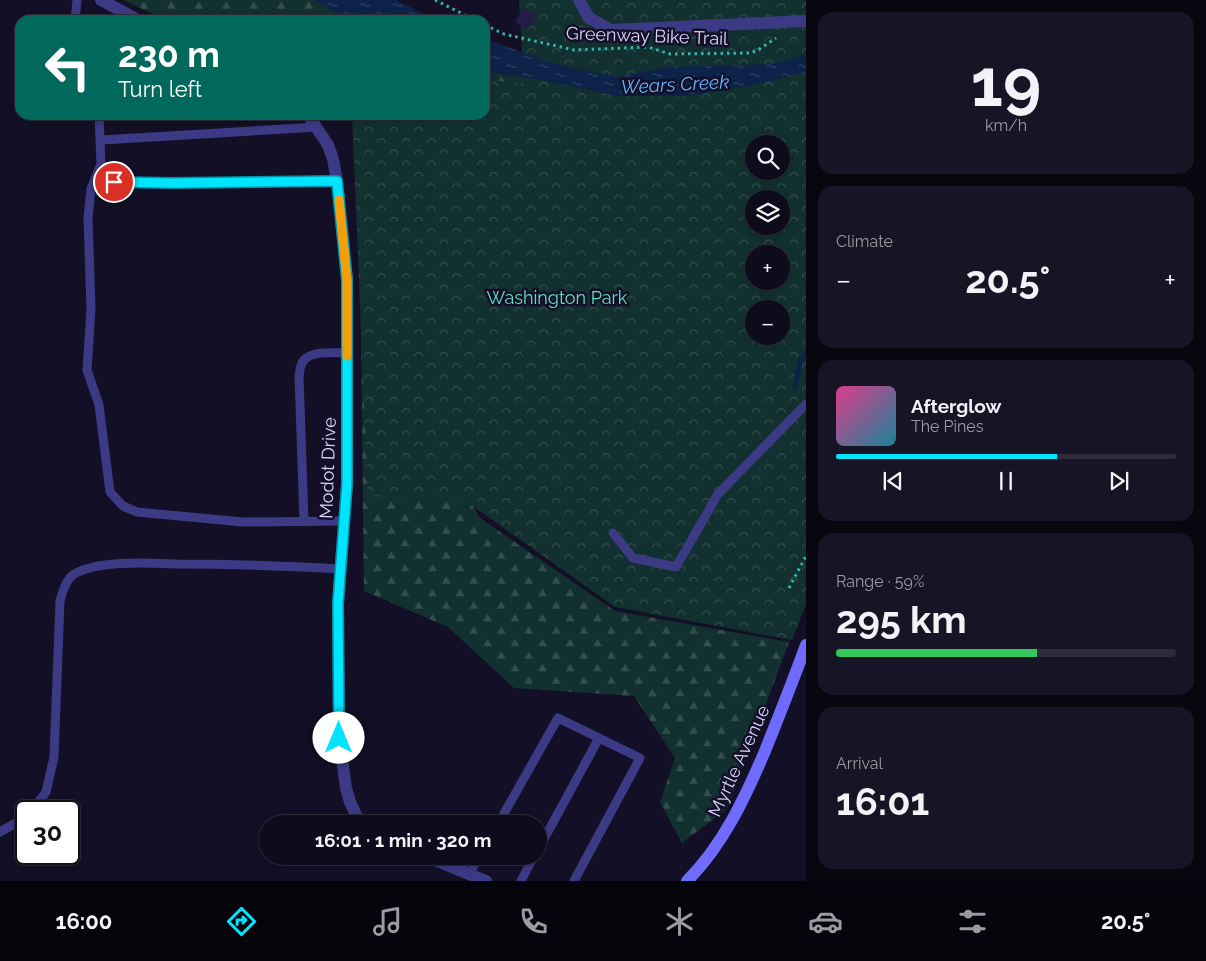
<!DOCTYPE html>
<html lang="en">
<head>
<meta charset="utf-8">
<style>
	:root { --surface:#0e0b1c; --page:#171425; --text:#f1f3f6; --muted:#9b9ba3; --line:#2e2b3b; --accent:#00e5ff }
	body { margin:0; font-family:Raleway,sans-serif; background:var(--page); color:var(--text); height:100vh; display:flex; flex-direction:column; font-size:19px; white-space:nowrap }
	* { box-sizing:border-box; margin:0 }
	p { font-size:16px; color:var(--muted) }
	.icon { flex:none; width:28px; height:28px; fill:none; stroke:currentColor; stroke-width:2; stroke-linecap:round; stroke-linejoin:round }
	.map { position:relative; flex:1; overflow:hidden }
	.sheet { display:flex; flex-direction:column; gap:12px; padding:12px; background:#08060f; width:400px }
	.sheet>* { flex:none }
	.hud { position:absolute; left:15px; top:15px; width:475px; height:105px; border-radius:15px; box-shadow:0 2px 8px #0003,0 0 0 1px var(--line); background:#00695c; color:#fff; overflow:hidden }
	.controls { position:absolute; left:745px; top:135px; display:grid; gap:10px }
	.controls a { display:grid; place-items:center; width:45px; height:45px; border-radius:50%; background:var(--surface); box-shadow:0 2px 8px #0003,0 0 0 1px var(--line); font-size:25px }
	.speed { position:absolute; left:15px; top:800px; display:flex; gap:10px; font-size:25px; font-weight:700; text-align:center }
	.speed>* { display:grid; place-content:center; width:65px; height:65px; border-radius:50%; background:var(--surface); box-shadow:0 2px 8px #0003,0 0 0 1px var(--line); line-height:1 }
	.speed .limit { border:2px solid #111; border-radius:8px; background:#fff; color:#111 }
	.pin { position:absolute; display:grid; place-items:center; width:42px; height:42px; color:#fff; margin:-21px; border:2px solid #fff; border-radius:50%; box-shadow:0 1px 5px #0007 }
	.me { position:absolute; width:55px; margin:-28px; rotate:0deg; stroke-linejoin:round; filter:drop-shadow(0 0 4px #0008) }
	.turn { display:flex; align-items:center; gap:18px; height:105px; padding:0 20px; font-size:22px }
	.turn .icon { width:65px; height:65px; stroke-width:2.5 }
	.turn b { display:block; font-size:35px; line-height:42px }
	.big { font-size:38px; font-weight:700; line-height:1.1 }
	.sheet .card { flex:1; display:flex; flex-direction:column; justify-content:center; gap:8px; min-width:0; padding:0 18px; border-radius:15px; background:var(--page) }
	.sheet .dial { align-items:center; gap:0 }
	.dial b { font-size:65px; line-height:1 }
	.song { display:flex; align-items:center; gap:15px }
	.cover { width:60px; height:60px; border-radius:8px; background:linear-gradient(135deg,hsl(330 70% 55%),hsl(190 70% 35%)) }
	.played { height:5px; border-radius:2px; background:linear-gradient(90deg,var(--accent) 65%,var(--line) 65%) }
	.keys { display:flex; justify-content:space-around; direction:ltr }
	.heat { display:flex; justify-content:space-between; align-items:center; font-size:28px; direction:ltr }
	.charge { height:8px; border-radius:4px; background:linear-gradient(90deg,#34c759 59%,var(--line) 0) }
	.trip { position:absolute; left:259px; top:815px; width:288px; height:50px; border-radius:25px; background:var(--surface); box-shadow:0 2px 8px #0003,0 0 0 1px var(--line); font-weight:700; line-height:50px; text-align:center }
	.tab-bar { display:flex; height:80px; justify-content:space-around; align-items:center; background:#06040b; color:var(--muted) }
	.tab-bar .icon { width:35px; height:35px }
	.tab-bar .active { color:var(--accent) }
	.tab-bar b { font-size:22px; color:var(--text) }
	main { display:flex; flex:1; min-height:0 }
	.map>svg:first-child { display:block }
</style>
</head>
<body>
<main>
<div class="map">
<svg width="806" height="881" viewBox="0 0 806 881">
	<defs>
		<pattern id="forest-firs" width="22" height="20" patternUnits="userSpaceOnUse" patternTransform="scale(1.25)"><rect width="22" height="20" fill="#12302f"/><path d="M5 1l3.5 6h-7zM16 11l3.5 6h-7z" fill="#344d4e"/></pattern>
		<pattern id="park-crowns" width="20" height="18" patternUnits="userSpaceOnUse" patternTransform="scale(1.25)"><rect width="20" height="18" fill="#12302f"/><path d="M2 6a3 3 0 1 1 6 0M12 15a3 3 0 1 1 6 0" fill="none" stroke="#344d4e"/></pattern>
		<pattern id="water-ripples" width="26" height="14" patternUnits="userSpaceOnUse" patternTransform="scale(1.25)"><rect width="26" height="14" fill="#0c2248"/><path d="M2 4q2-2 4 0t4 0M15 11q2-2 4 0t4 0" fill="none" stroke="#2f4163"/></pattern>
	</defs>
	<rect width="100%" height="100%" fill="#130f26"/>
	<!-- forest -->
	<path fill="url(#forest-firs)" d="M123 0H315L349 20H165Z
		M485 71 551 82 485 115Z
		M359 163 453 473 480 518 615 611 789 642 727 809 682 843 660 802 675 758 634 696 514 688 448 627 364 591Z"/>
	<!-- park -->
	<path fill="url(#park-crowns)" fill-rule="evenodd" d="M519 0H806V604L792 640 615 607 463 499 368 495 352 115H485V79L524 84ZM754 144H781V171H754ZM754 199H781V226H754ZM754 254H781V281H754ZM754 309H781V336H754Z"/>
	<!-- water -->
	<path fill="url(#water-ripples)" d="M315 0H396L437 20H349Z
		M485 39 556 64 617 77 670 67 774 64 806 54V72L750 86 688 96H617L551 82 485 71Z"/>
	<g fill="none" stroke-linecap="round" stroke-linejoin="round">
		<!-- stream -->
		<path stroke="#0c2248" stroke-width="5" d="M795 388 800 361 806 353"/>
	</g>
	<!-- building -->
	<path fill="#241b47" d="M524 8 537 15 527 30 515 22Z"/>
	<g fill="none" stroke-linecap="round" stroke-linejoin="round">
		<!-- path -->
		<path stroke="#2fb8b0" stroke-width="3" stroke-dasharray="2.5 4" stroke-linecap="butt" d="M435 0 475 20
			M485 25 504 34 574 50 648 47 670 54 751 53 758 50 776 38
			M789 588 806 556"/>
		<!-- lane -->
		<path stroke="#3d3a85" stroke-width="9" d="M75 20 77 0
			M99 115 101 164 91 189 88 218 91 309 87 370 99 405 110 492 123 506 137 512 243 522 344 521
			M102 140 317 127
			M94 182 173 183 337 181
			M304 521 299 376C300 371 300 364 304 360 313 350 334 353 347 353
			M613 533 633 558 676 567 718 494 806 404
			M32 811 46 792 54 757 60 601C63 591 66 578 76 573 102 560 148 563 178 564 232 564 286 566 341 569
			M498 824 558 718 640 758 574 881
			M0 832 26 817
			M538 850 599 738
			M469 874 480 856
			M521 881 534 856"/>
		<!-- street -->
		<path stroke="#3d3a85" stroke-width="12" d="M101 0 138 20
			M579 0 589 18 611 30 806 21
			M308 115 328 145 333 159 337 181 347 280V484L338 603 339 738 346 788 350 802 357 817 363 824
			M425 856 486 881"/>
		<!-- secondary -->
		<path stroke="#6f6bff" stroke-width="12" d="M687 881C723 845 745 798 765 751 779 716 793 681 806 645"/>
	</g>
	<g fill="none" stroke-linecap="round" stroke-linejoin="round">
		<defs>
			<path id="route" d="M114 182 173 183 337 181 347 280V484L338 603 339 738"/>
		</defs>
		<!-- route casing -->
		<use href="#route" stroke="#0095a6" stroke-width="12"/>
		<!-- route -->
		<use href="#route" stroke="#00e5ff" stroke-width="9"/>
		<!-- slow -->
		<path stroke="#f59e0b" stroke-width="9" d="M339 200 347 280V356"/>
	</g>
	<g text-anchor="middle" stroke-width="5" stroke-linejoin="round" paint-order="stroke">
		<!-- street labels -->
		<g font-size="18" fill="#d9d4ff" stroke="#130f26">
			<text transform="translate(647 36) rotate(2)" y="6">Greenway Bike Trail</text>
			<text transform="translate(328 468) rotate(-88)" y="6">Modot Drive</text>
			<text transform="translate(739 761) rotate(-65)" y="6">Myrtle Avenue</text>
		</g>
		<!-- park labels -->
		<g font-size="18" fill="#5fe0c0" stroke="#130f26">
			<text x="557" y="304">Washington Park</text>
		</g>
		<!-- water labels -->
		<g font-size="19" font-style="italic" fill="#62b6ff" stroke="#130f26">
			<text transform="translate(675 84) rotate(-3)" y="7">Wears Creek</text>
		</g>
	</g>
</svg>
<div class="controls">
<a><svg class="icon" aria-label="search" viewBox="0 0 24 24"><circle cx="10" cy="10" r="6"/><path d="M15 15l6 6"/></svg></a>
<a><svg class="icon" aria-label="layers" viewBox="0 0 24 24"><path d="M12 4l9 5-9 5-9-5zM3 14l9 5 9-5"/></svg></a>
<a>+</a>
<a>−</a>
</div>
<div class="speed"><div class="limit">30</div></div>
<div class="pin" style="left:114px;top:182px;background:#d93025"><svg class="icon" aria-label="arrive" viewBox="0 0 24 24"><path d="M6 21V4h12l-3 4 3 4H6"/></svg></div>
<svg class="me" style="left:339px;top:738px" viewBox="-20 -20 40 40"><circle r="19" fill="#fff"/><path d="M0-13L10 11 0 6-10 11z" fill="#00e5ff"/></svg>
<div class="trip">16:01 · 1 min · 320 m</div>
<div class="hud">
<div class="turn"><svg class="icon" aria-label="left" viewBox="0 0 24 24"><path d="M17 20v-9H6M10 6l-5 5 5 5"/></svg><div><b>230 m</b>Turn left</div></div>
</div>
</div>
<section class="sheet">
<div class="card dial"><b>19</b><p>km/h</p></div>
<div class="card"><p>Climate</p>
<div class="heat"><a>−</a><b class="big">20.5°</b><a>+</a></div>
</div>
<div class="card">
<div class="song"><i class="cover"></i><div><b>Afterglow</b><p>The Pines</p></div></div>
<div class="played"></div>
<div class="keys"><svg class="icon" aria-label="previous" viewBox="0 0 24 24"><path d="M18 5L8 12l10 7zM5 5v14"/></svg><svg class="icon" aria-label="pause" viewBox="0 0 24 24"><path d="M8 5v14M16 5v14"/></svg><svg class="icon" aria-label="next" viewBox="0 0 24 24"><path d="M6 5l10 7-10 7zM19 5v14"/></svg></div>
</div>
<div class="card"><p>Range · 59%</p><b class="big">295 km</b><div class="charge"></div></div>
<div class="card"><p>Arrival</p><b class="big">16:01</b></div>
</section>
</main>
<nav class="tab-bar">
<b>16:00</b>
<svg class="icon active" aria-label="directions" viewBox="0 0 24 24"><path d="M12 3l9 9-9 9-9-9zM9 14v-3h6M13 9l2 2-2 2"/></svg>
<svg class="icon" aria-label="music" viewBox="0 0 24 24"><path d="M9 18V5l10-2v13"/><circle cx="6" cy="18" r="3"/><circle cx="16" cy="16" r="3"/></svg>
<svg class="icon" aria-label="phone" viewBox="0 0 24 24"><path d="M5 4h4l2 5-3 2q2 4 5 5l2-3 5 2v4C11 20 4 13 5 4z"/></svg>
<svg class="icon" aria-label="climate" viewBox="0 0 24 24"><path d="M12 3v18M4 7l16 10M4 17L20 7"/></svg>
<svg class="icon" aria-label="car" viewBox="0 0 24 24"><path d="M5 17H2v-5l4-1 3-4h7l3 4 3 1v5h-3M9 17h6M6 11h13"/><circle cx="7" cy="17" r="2"/><circle cx="17" cy="17" r="2"/></svg>
<svg class="icon" aria-label="filters" viewBox="0 0 24 24"><path d="M4 7h16M4 17h16"/><circle cx="9" cy="7" r="2"/><circle cx="15" cy="17" r="2"/></svg>
<b>20.5°</b>
</nav>
</body>
</html>
